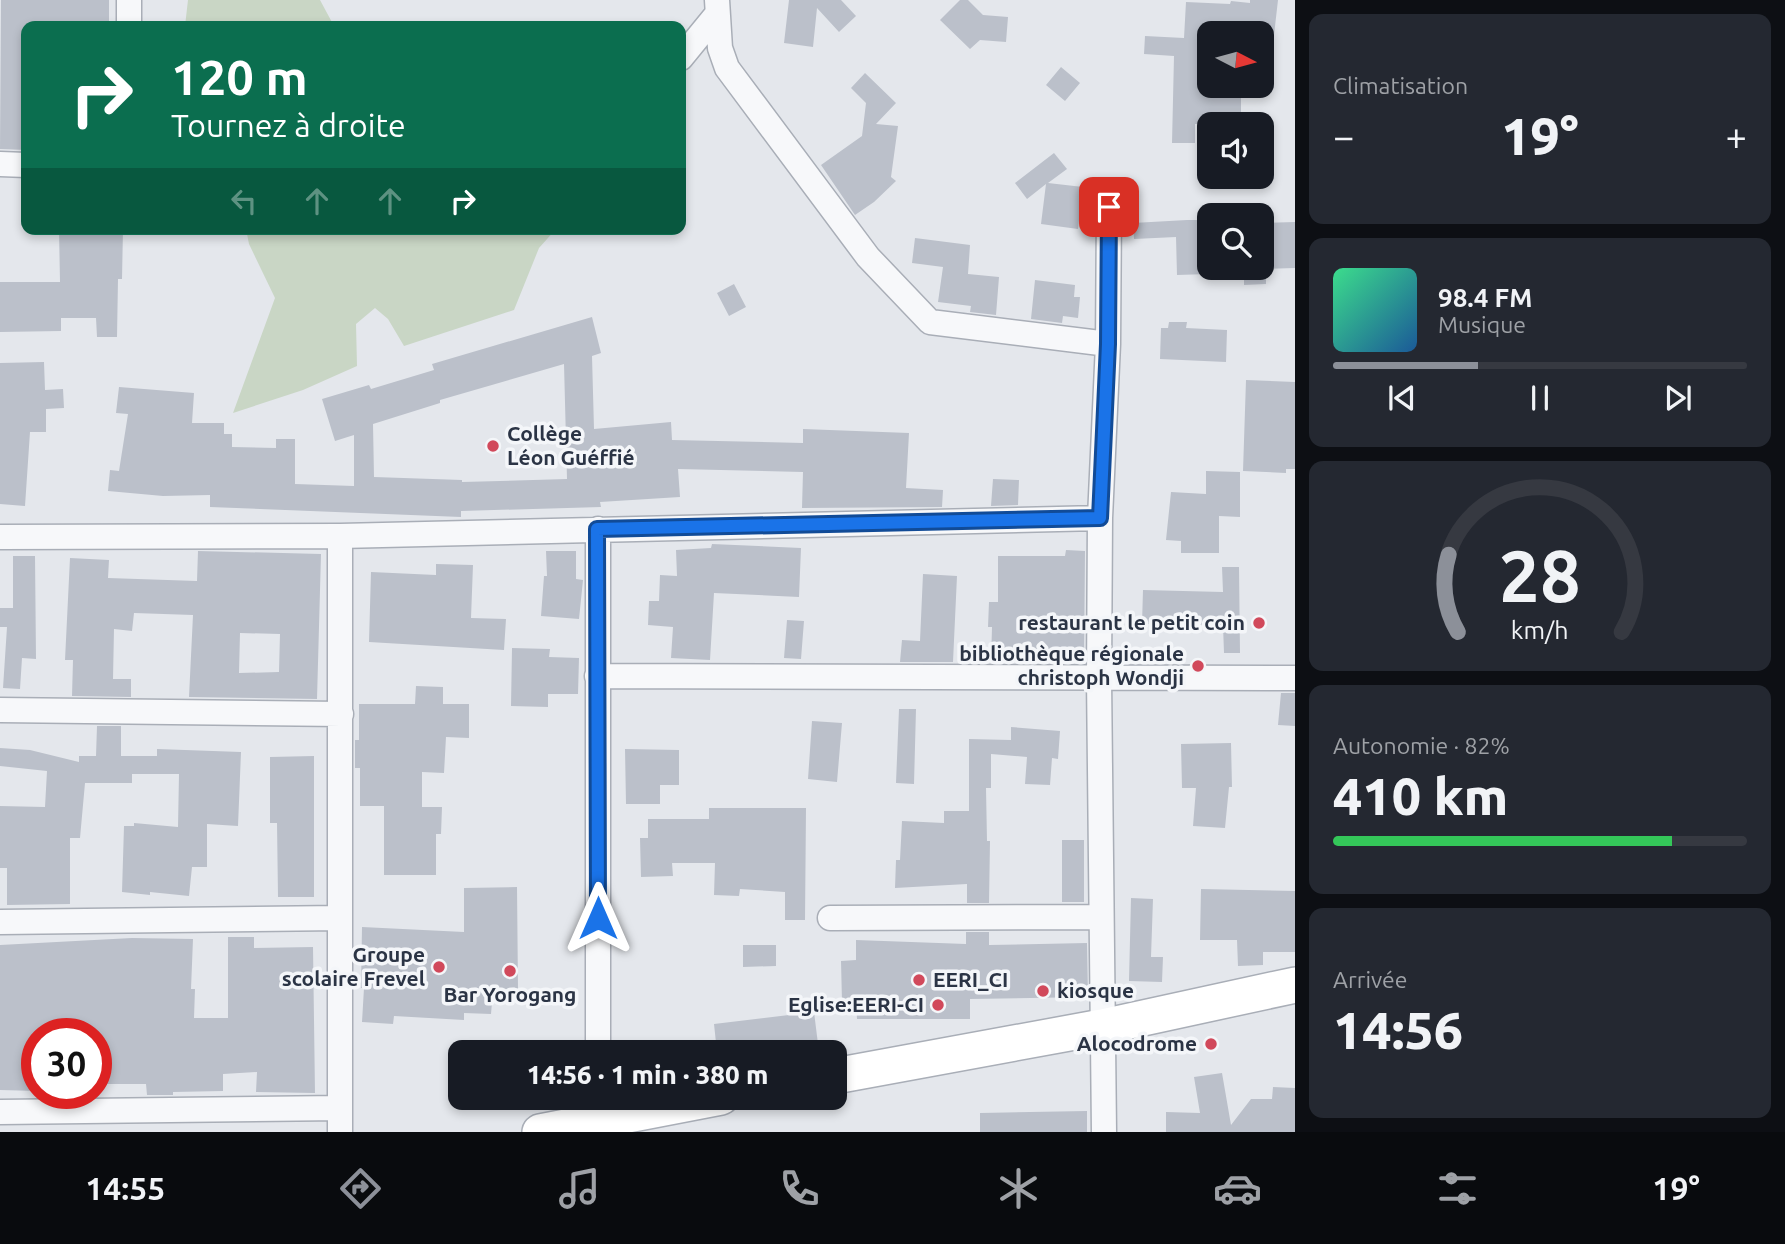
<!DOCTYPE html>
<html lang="fr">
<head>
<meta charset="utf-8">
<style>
	:root { --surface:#171b24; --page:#242831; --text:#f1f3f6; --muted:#9ea1a6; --line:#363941; --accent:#8c9099 }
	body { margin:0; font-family:Ubuntu,sans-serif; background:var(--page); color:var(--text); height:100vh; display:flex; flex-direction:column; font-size:26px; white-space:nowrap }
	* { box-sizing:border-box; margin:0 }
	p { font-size:23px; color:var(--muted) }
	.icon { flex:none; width:38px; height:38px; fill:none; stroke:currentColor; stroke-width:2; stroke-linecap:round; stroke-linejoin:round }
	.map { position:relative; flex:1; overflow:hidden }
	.details { display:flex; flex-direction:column; gap:14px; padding:14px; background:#0d0f14; width:490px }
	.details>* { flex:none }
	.top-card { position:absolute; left:21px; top:21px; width:665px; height:214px; border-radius:14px; box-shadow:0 4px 10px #0003; background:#0b6e4f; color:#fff; overflow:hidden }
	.needle { width:46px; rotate:96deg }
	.fabs { position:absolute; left:1197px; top:21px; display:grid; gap:14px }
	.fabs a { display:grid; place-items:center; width:77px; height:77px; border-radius:14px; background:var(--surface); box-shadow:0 4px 10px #0003; font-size:35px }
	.speed { position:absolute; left:21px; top:1018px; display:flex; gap:14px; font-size:35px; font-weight:700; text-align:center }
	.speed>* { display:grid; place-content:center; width:91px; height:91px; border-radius:50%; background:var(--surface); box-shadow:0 4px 10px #0003; line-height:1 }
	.speed .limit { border:10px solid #d22; background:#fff; color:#111 }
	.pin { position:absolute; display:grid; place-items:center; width:60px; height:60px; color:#fff; margin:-30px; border-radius:14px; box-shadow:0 4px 10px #0006 }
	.me { position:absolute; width:77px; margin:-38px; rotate:0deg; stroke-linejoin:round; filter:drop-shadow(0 0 5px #0008) }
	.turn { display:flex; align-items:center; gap:24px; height:147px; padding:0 35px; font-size:32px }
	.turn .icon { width:91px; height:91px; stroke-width:2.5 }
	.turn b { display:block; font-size:49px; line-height:60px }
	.lanes { display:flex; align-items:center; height:66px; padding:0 35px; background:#0003; justify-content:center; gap:35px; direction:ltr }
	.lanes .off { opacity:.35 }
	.big { font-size:52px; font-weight:800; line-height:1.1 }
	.details .card { flex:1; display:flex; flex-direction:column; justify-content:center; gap:10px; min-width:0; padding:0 24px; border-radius:14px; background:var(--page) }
	.details .dial { align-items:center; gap:0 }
	.dial svg { height:182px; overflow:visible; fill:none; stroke:var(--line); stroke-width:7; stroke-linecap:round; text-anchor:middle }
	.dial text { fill:var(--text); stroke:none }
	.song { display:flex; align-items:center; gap:21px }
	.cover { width:84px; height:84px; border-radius:10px; background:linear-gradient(135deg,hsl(150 70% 55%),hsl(210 70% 35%)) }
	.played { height:7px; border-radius:4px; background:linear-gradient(90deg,var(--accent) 35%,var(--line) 35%) }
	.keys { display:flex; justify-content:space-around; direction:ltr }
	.heat { display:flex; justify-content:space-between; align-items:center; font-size:38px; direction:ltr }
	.charge { height:10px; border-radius:5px; background:linear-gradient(90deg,#34c759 82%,var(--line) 0) }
	.trip { position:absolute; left:448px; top:1040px; width:399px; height:70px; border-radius:14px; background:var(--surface); box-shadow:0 4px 10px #0003; font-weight:800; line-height:70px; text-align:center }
	.tabs { display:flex; height:112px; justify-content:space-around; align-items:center; background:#090b0e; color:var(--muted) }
	.tabs .icon { width:49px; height:49px }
	.tabs .active { color:var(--accent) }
	.tabs b { font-size:32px; color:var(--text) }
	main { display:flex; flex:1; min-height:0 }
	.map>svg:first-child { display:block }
</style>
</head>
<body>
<main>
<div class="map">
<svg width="1295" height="1132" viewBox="0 0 1295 1132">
	<rect width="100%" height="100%" fill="#e4e7ec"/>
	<!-- green -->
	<path fill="#c9d6c5" d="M188 0H320L334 26H185Z
		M246 229H556L539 248 514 310 404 346 388 319 375 308 356 324 357 366 303 390 233 413 275 298 249 244Z"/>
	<!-- building -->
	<path fill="#bbc0ca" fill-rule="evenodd" d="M1 0H109V26H26V150L0 149Z
		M789 0H841L856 16 839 32 817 8 813 47 784 43Z
		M960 0H968L983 15 1008 17 1006 42 980 40 970 49 940 20Z
		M1250 0H1278L1274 35 1209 33V86H1241V124H1195V143H1172L1174 56 1144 54 1145 36 1184 38 1186 2 1230 4 1231 1 1250 3Z
		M1061 67 1080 83 1065 101 1046 85Z
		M865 73 896 103 876 124 898 126 891 177 896 181 874 202 855 215 821 165 862 136 866 103 851 88Z
		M1054 153 1067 169 1048 183 1083 187 1078 229 1041 224 1046 184 1027 199 1015 183Z
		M1187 220H1209V274L1177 275 1176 237 1134 239 1133 223Z
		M1295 222V268L1266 269V284L1244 285V268H1262V223Z
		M59 229H123L122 279H118L117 337H97L96 318H61V331L0 332V282H60Z
		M915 238 970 245 968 274 999 277 996 315 970 312 971 306 938 302 943 267 912 263Z
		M1035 280 1075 285 1074 297H1080L1078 318 1063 316 1062 323 1031 319Z
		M734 284 746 307 729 316 717 293Z
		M592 317 601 353 592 356 594 429 671 422 672 440 803 443V429L909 433 906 488 943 490 942 507 802 508 803 472 678 469 680 497 600 502 601 507 461 511V517L210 507V495L163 496 108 491 110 470 119 471 128 414 116 413 119 387 194 393 192 423H224V434H232V447L276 448V439H295V484L354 486V435L335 441 322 399 369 385 371 389 434 370 432 364ZM564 364 567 479 462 482V480L374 477 373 424 440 403V400Z
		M1169 322H1187L1186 328 1227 330 1226 362 1160 359 1161 328H1168Z
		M44 362 45 390 63 389 64 408 46 409V432H30L25 506 0 504V363Z
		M1246 380 1295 382V469H1286V473L1243 471Z
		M1206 471 1240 472V517L1219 516V553H1181V541L1166 540 1171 492 1206 494Z
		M993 479 1019 480 1018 505 991 506Z
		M712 544 801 548 799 597 714 593 710 660 671 658 673 627 648 625 649 601H659L660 575 677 576 676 550 711 548Z
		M1066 550 1085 551 1084 661 991 662 992 627H988L989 602H998V556H1065Z
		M198 551 321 554 317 699 189 697 193 615 134 613 132 631 114 629 113 679H131V697L72 696 73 660H65L70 558 109 560 108 578 197 581ZM240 633 280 634 279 672 239 673Z
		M546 551H576V579L583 580 579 619 541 616 544 576H547Z
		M13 556H35L36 659 22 658 20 689 3 688 7 627H0V608H13Z
		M436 564 473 565 471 618 506 619 504 650 369 642 371 572 436 575Z
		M1222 567H1239L1240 653H1224L1223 625 1142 624 1143 590 1223 592Z
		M923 574 957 576 953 662H900L902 640 920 641Z
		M787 620 804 621 801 659 784 658Z
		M512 648 550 649 549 657 579 658 578 694H548V707L511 706Z
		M416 686 443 687V704H469V738L446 737 444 773 422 772V807H442L441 834H436V875H384V806H360V768H355V740H359V704H415Z
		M1281 693H1295V726L1278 725Z
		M899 709H916L914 784 896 783Z
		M812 721 842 723 837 782 808 779Z
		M97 726H121V756H157V749L241 752 238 826 207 824V867H192L189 896 150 892V895L122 892 124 826H134V823L178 827 179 774H132V783H85L80 838H70V904L7 905V868H0V806L45 807 47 771 0 766V748L30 750 79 762V756H96Z
		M1011 727 1060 731 1058 759 1052 758 1050 785 1025 784 1027 757 991 754V788H986L987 841H990L989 903H967V884L895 888 896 860H900L902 821 944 823V811H969V739L1011 740Z
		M1231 743 1232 787H1229L1225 828 1193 826 1196 788H1182L1181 744Z
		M625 749 679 750V785H660V804H626Z
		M314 756V897H278L277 823H270V757Z
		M709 808H806L805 920H785V892L740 889 739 896 714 895 715 863H672L673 876 641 877 640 838H648V819H709Z
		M1062 840H1084V902H1062Z
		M517 887 518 989 493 990 491 1014 464 1013V1020L394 1016 393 1024 362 1022 364 988H361L362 927 464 932V888Z
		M1201 889 1295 891V952H1263V965L1238 966 1237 940H1200Z
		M1131 898 1153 899 1151 957H1163L1162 982 1129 981Z
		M966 932H989V945L1087 943 1088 997 970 999V1019H857L856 1002H842L841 961 856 960V940L966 944Z
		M228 937H254V948L313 947 315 1093 256 1092 257 1072 223 1074V1091L173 1092V1095H147L146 1084H96V1034H37V1091L0 1090V945L132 938 193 939 191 989H195L194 1018H228Z
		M743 945H776V966L743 967Z
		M814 1012 819 1052H717L714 1024Z
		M1222 1073 1231 1125 1251 1099H1272L1273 1087 1295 1088V1132H1166V1112L1200 1113 1194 1077Z
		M1087 1111V1132H980V1113Z"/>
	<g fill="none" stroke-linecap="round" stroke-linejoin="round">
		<defs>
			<path id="minor" d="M717 0 720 48 727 68 868 257 930 322 1108 344
				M129 26V0
				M681 58 717 14
				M0 164 26 165
				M598 529V1052
				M340 536V1132
				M0 537 340 536 1100 518
				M597 676 1295 678
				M0 710 341 714
				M830 918 1101 917
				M0 922 340 918
				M0 1112 340 1108
				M1104 1132 1099 678 1100 518 1108 344 1109 207"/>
			<path id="secondary" d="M835 1076 1102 1027 1295 985
				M540 1132 721 1097"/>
		</defs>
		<!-- minor casing -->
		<use href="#minor" stroke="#a9aeb7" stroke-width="27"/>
		<!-- secondary casing -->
		<use href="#secondary" stroke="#a9aeb7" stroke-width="38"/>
		<!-- minor -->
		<use href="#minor" stroke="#f7f8fa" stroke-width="24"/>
		<!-- secondary -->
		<use href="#secondary" stroke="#fff" stroke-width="35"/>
	</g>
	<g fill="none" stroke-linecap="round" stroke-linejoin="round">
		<defs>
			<path id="route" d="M598 918 597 529 1100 518 1108 344 1109 207"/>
		</defs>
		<!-- route casing -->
		<use href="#route" stroke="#114b97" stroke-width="18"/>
		<!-- route -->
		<use href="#route" stroke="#1a73e8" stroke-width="12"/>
	</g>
	<!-- markers -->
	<g fill="#d1495b" stroke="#f4f6f9" stroke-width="2.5">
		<circle cx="493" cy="446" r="7"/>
		<circle cx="1259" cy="623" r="7"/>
		<circle cx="1198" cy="666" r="7"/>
		<circle cx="439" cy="967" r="7"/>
		<circle cx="510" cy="971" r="7"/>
		<circle cx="919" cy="980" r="7"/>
		<circle cx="1043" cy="991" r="7"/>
		<circle cx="938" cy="1005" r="7"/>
		<circle cx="1211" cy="1044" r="7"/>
	</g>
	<g text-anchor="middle" stroke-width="7" stroke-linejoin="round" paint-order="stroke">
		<!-- poi labels -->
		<g font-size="21" font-weight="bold" fill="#2b3445" stroke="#f4f6f9" text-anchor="end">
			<text x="507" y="441" text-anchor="start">Collège<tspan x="507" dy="24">Léon Guéffié</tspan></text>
			<text x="1245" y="630">restaurant le petit coin</text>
			<text x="1184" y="661">bibliothèque régionale<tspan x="1184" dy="24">christoph Wondji</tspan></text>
			<text x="425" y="962">Groupe<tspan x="425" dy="24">scolaire Frevel</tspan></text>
			<text x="933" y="987" text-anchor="start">EERI_CI</text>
			<text x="1057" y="998" text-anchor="start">kiosque</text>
			<text x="510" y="1002" text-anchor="middle">Bar Yorogang</text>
			<text x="924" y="1012">Eglise:EERI-CI</text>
			<text x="1197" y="1051">Alocodrome</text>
		</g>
	</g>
</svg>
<div class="fabs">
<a><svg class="needle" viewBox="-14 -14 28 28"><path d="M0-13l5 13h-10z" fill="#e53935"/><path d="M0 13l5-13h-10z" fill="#9ea1a6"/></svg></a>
<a><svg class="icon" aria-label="sound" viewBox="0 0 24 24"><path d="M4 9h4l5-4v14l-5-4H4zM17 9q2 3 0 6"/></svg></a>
<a><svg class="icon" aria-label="search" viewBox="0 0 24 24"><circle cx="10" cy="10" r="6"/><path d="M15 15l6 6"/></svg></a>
</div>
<div class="speed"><div class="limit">30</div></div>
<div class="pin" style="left:1109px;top:207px;background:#d93025"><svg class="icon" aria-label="arrive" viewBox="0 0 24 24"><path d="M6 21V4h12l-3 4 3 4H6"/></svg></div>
<svg class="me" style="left:598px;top:918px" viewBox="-20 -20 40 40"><path d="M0-17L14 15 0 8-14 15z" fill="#1a73e8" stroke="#fff" stroke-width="4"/></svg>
<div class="trip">14:56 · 1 min · 380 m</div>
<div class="top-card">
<div class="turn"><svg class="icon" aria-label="right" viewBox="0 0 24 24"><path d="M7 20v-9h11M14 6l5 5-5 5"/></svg><div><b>120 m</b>Tournez à droite</div></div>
<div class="lanes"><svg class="icon off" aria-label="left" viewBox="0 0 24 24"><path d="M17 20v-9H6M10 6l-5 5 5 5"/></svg><svg class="icon off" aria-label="ahead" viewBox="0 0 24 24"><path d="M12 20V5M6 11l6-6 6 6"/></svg><svg class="icon off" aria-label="ahead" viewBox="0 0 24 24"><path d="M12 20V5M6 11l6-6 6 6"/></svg><svg class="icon" aria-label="right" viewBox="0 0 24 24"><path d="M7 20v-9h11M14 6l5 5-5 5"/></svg></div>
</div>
</div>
<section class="details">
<div class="card"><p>Climatisation</p>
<div class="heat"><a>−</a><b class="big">19°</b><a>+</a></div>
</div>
<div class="card">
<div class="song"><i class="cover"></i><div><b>98.4 FM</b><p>Musique</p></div></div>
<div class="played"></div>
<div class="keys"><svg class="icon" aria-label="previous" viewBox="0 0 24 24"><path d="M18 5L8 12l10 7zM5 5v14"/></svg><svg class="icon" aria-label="pause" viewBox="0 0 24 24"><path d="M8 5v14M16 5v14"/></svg><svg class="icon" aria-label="next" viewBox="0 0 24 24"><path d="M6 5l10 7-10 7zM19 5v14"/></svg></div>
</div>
<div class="card dial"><svg viewBox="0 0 100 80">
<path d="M14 69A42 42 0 1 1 86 69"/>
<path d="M14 69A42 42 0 0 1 10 35" stroke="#8c9099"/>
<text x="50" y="56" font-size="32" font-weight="700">28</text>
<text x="50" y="72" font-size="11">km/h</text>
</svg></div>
<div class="card"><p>Autonomie · 82%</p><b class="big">410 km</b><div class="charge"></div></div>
<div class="card"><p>Arrivée</p><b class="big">14:56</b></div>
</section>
</main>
<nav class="tabs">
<b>14:55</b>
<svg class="icon active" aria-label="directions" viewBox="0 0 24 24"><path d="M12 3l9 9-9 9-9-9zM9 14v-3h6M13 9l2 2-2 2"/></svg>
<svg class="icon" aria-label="music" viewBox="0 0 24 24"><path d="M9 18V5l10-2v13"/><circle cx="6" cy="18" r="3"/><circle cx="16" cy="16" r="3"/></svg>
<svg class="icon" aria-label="phone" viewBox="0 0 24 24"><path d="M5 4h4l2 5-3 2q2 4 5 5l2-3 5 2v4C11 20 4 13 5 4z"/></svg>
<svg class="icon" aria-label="climate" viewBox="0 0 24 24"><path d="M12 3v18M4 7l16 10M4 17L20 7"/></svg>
<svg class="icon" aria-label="car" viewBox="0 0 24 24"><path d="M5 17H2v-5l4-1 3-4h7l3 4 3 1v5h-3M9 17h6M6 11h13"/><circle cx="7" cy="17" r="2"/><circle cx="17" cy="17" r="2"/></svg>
<svg class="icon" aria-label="filters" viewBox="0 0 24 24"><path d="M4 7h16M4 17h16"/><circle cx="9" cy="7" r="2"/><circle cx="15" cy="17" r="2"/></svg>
<b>19°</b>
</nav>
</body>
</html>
